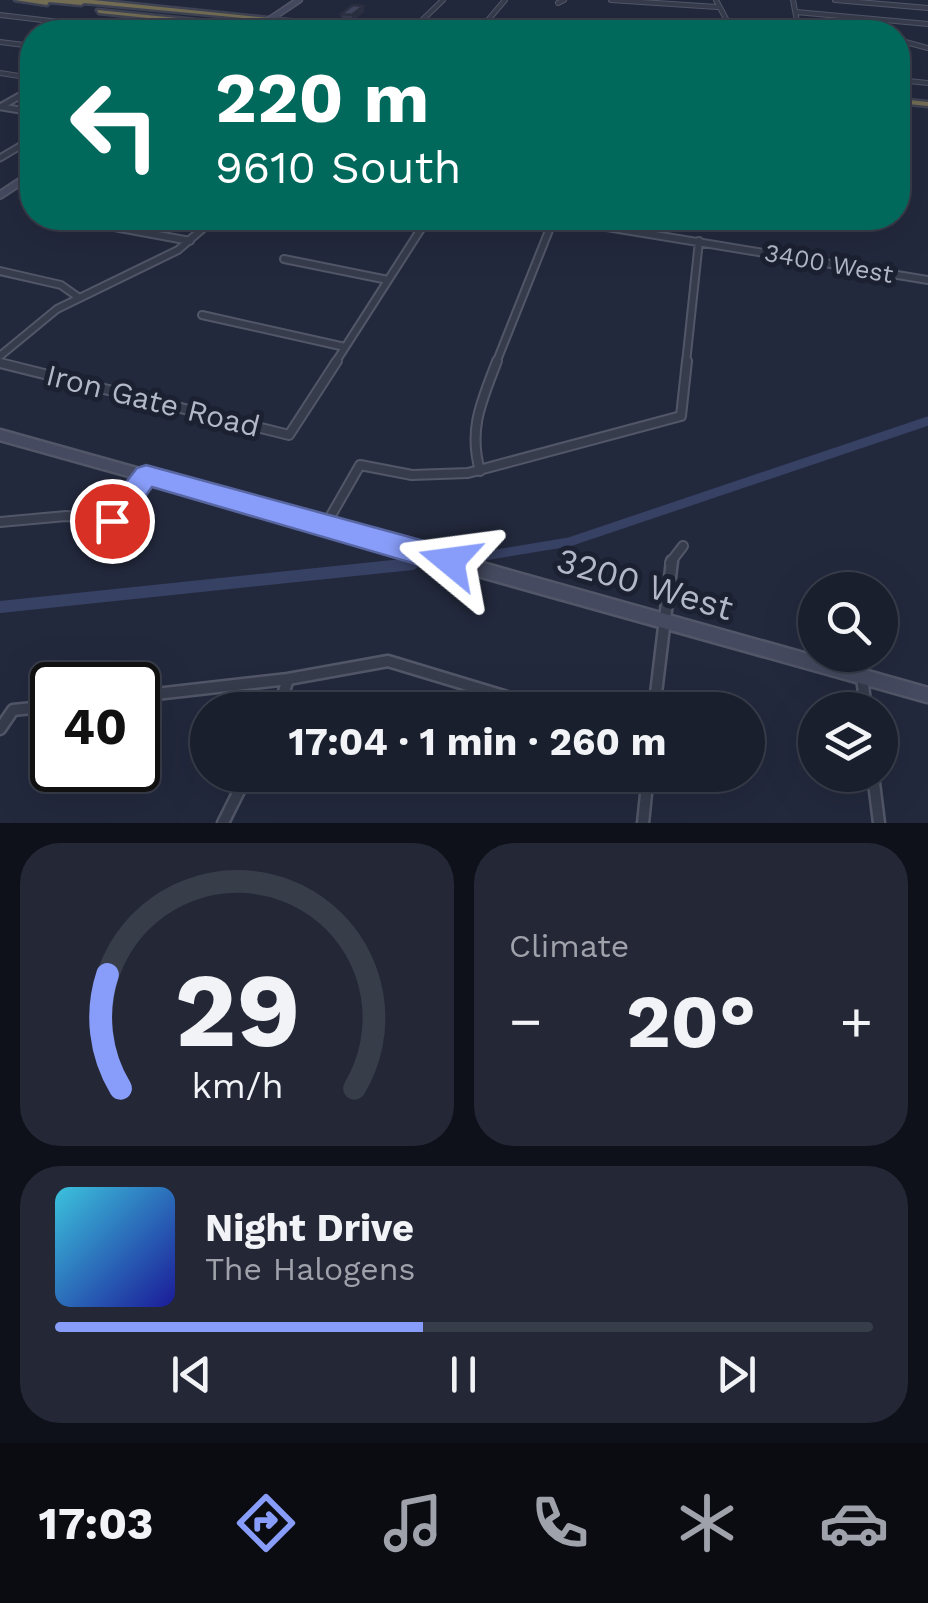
<!DOCTYPE html>
<html lang="en">
<head>
<meta charset="utf-8">
<style>
	:root { --surface:#1a1f2e; --page:#232736; --text:#f1f3f6; --muted:#9fa2aa; --line:#383d4a; --accent:#889df9 }
	body { margin:0; font-family:"Work Sans",sans-serif; background:var(--page); color:var(--text); height:100vh; display:flex; flex-direction:column; font-size:38px; white-space:nowrap }
	* { box-sizing:border-box; margin:0 }
	p { font-size:32px; color:var(--muted) }
	.icon { flex:none; width:55px; height:55px; fill:none; stroke:currentColor; stroke-width:2; stroke-linecap:round; stroke-linejoin:round }
	.map { position:relative; height:823px; overflow:hidden }
	.sheet { display:flex; flex-direction:column; gap:20px; padding:20px; background:#0e1119; flex:1 }
	.sheet>* { flex:none }
	.top-card { position:absolute; left:20px; top:20px; width:890px; height:210px; border-radius:40px; box-shadow:0 10px 40px #0002,0 0 0 2px var(--line); background:#00695c; color:#fff; overflow:hidden }
	.buttons { position:absolute; left:798px; top:572px; display:grid; gap:20px }
	.buttons a { display:grid; place-items:center; width:100px; height:100px; border-radius:50%; background:var(--surface); box-shadow:0 10px 40px #0002,0 0 0 2px var(--line); font-size:50px }
	.speed { position:absolute; left:30px; top:662px; display:flex; gap:20px; font-size:50px; font-weight:700; text-align:center }
	.speed>* { display:grid; place-content:center; width:130px; height:130px; border-radius:50%; background:var(--surface); box-shadow:0 10px 40px #0002,0 0 0 2px var(--line); line-height:1 }
	.speed .limit { border:5px solid #111; border-radius:15px; background:#fff; color:#111 }
	.pin { position:absolute; display:grid; place-items:center; width:85px; height:85px; color:#fff; margin:-42px; border:5px solid #fff; border-radius:50%; box-shadow:0 2px 10px #0007 }
	.me { position:absolute; width:110px; margin:-55px; rotate:286deg; stroke-linejoin:round; filter:drop-shadow(0 0 8px #0008) }
	.turn { display:flex; align-items:center; gap:35px; height:210px; padding:0 30px; font-size:45px }
	.turn .icon { width:130px; height:130px; stroke-width:2.5 }
	.turn b { display:block; font-size:70px; line-height:85px }
	.big { font-size:75px; font-weight:700; line-height:1.1 }
	.sheet .tile { flex:1; display:flex; flex-direction:column; justify-content:center; gap:15px; min-width:0; padding:0 35px; border-radius:40px; background:var(--page) }
	.sheet .dial { align-items:center; gap:0 }
	.dial svg { height:260px; overflow:visible; fill:none; stroke:var(--line); stroke-width:7; stroke-linecap:round; text-anchor:middle }
	.dial text { fill:var(--text); stroke:none }
	.song { display:flex; align-items:center; gap:30px }
	.cover { width:120px; height:120px; border-radius:15px; background:linear-gradient(135deg,hsl(190 70% 55%),hsl(240 70% 35%)) }
	.played { height:10px; border-radius:5px; background:linear-gradient(90deg,var(--accent) 45%,var(--line) 45%) }
	.keys { display:flex; justify-content:space-around; direction:ltr }
	.heat { display:flex; justify-content:space-between; align-items:center; font-size:55px; direction:ltr }
	.sheet .tiles { flex:1; display:grid; gap:20px; grid-template-columns:1fr 1fr }
	.tile:last-child { grid-column:span 2 }
	.trip { position:absolute; left:190px; top:692px; width:575px; height:100px; border-radius:50px; background:var(--surface); box-shadow:0 10px 40px #0002,0 0 0 2px var(--line); font-weight:700; line-height:100px; text-align:center }
	.menu { display:flex; height:160px; justify-content:space-around; align-items:center; background:#0a0c12; color:var(--muted) }
	.menu .icon { width:70px; height:70px }
	.menu .selected { color:var(--accent) }
	.menu b { font-size:45px; color:var(--text) }
	.map>svg:first-child { display:block }
</style>
</head>
<body>
<div class="map">
<svg width="928" height="823" viewBox="0 0 928 823">
	<rect width="100%" height="100%" fill="#23293d"/>
	<g fill="none" stroke-linecap="round" stroke-linejoin="round">
		<!-- canal-far1 -->
		<path stroke="#374164" stroke-width="9" d="M484 556 569 542 928 421"/>
		<!-- canal -->
		<path stroke="#374164" stroke-width="12" d="M0 607 412 564"/>
		<defs>
			<path id="street-far4" d="M611 0 717 7
				M716 0 733 32
				M793 0 799 32
				M835 0 928 8
				M558 3 564 0
				M796 12 928 24
				M0 15 144 32
				M726 24 824 32
				M649 25 650 32
				M415 27 467 32
				M415 27 443 0
				M478 32 505 0
				M536 32 541 25 623 32
				M898 40 928 48
				M0 42 32 46
				M0 73 32 78
				M898 80 928 83
				M27 92 32 89"/>
			<path id="street-far3" d="M0 107 32 89
				M2 107 32 112
				M0 158 32 139"/>
			<path id="street-far2" d="M66 218 190 241
				M378 218 423 226
				M552 218 928 280
				M649 233 652 218
				M284 259 388 280
				M0 271 61 285 78 297
				M202 315 345 347
				M0 356 57 309 178 250 215 218
				M335 363 428 218
				M496 363 554 218
				M686 363 699 241"/>
			<path id="street-far1" d="M0 363 289 435 337 361
				M480 471C468 428 482 401 497 361
				M0 522 66 516 112 521 146 475
				M325 526 360 465 412 475 468 473 681 416 687 361
				M670 563 683 546"/>
			<path id="street" d="M862 677 866 710
				M138 696 288 679 388 661 550 710
				M278 710 288 679
				M654 710 672 561
				M0 729 13 710 52 706
				M873 775 879 823
				M223 823 247 775
				M643 823 648 775"/>
			<path id="secondary-far3" d="M272 18 299 0"/>
			<path id="secondary-far2" d="M0 195 32 174"/>
			<path id="secondary-far1" d="M0 435 458 563"/>
			<path id="secondary" d="M450 561 928 695"/>
			<path id="highway" d="M15 0H93L406 32H389L84 3 81 5 49 2 47 5Z
				M97 10 297 30 300 32H284L99 13Z
				M898 99 928 102V106L898 103Z"/>
		</defs>
		<!-- street-far4 casing -->
		<use href="#street-far4" stroke="#525768" stroke-width="6"/>
		<!-- street-far3 casing -->
		<use href="#street-far3" stroke="#525768" stroke-width="9"/>
		<!-- street-far2 casing -->
		<use href="#street-far2" stroke="#525768" stroke-width="10"/>
		<!-- street-far1 casing -->
		<use href="#street-far1" stroke="#525768" stroke-width="12"/>
		<!-- street casing -->
		<use href="#street" stroke="#525768" stroke-width="15"/>
		<!-- secondary-far3 casing -->
		<use href="#secondary-far3" stroke="#525768" stroke-width="8"/>
		<!-- secondary-far2 casing -->
		<use href="#secondary-far2" stroke="#525768" stroke-width="10"/>
		<!-- secondary-far1 casing -->
		<use href="#secondary-far1" stroke="#525768" stroke-width="15"/>
		<!-- secondary casing -->
		<use href="#secondary" stroke="#525768" stroke-width="19"/>
		<!-- highway casing -->
		<use href="#highway" stroke="#3f4455" stroke-width="5"/>
		<!-- street-far4 -->
		<use href="#street-far4" stroke="#373c4d" stroke-width="4"/>
		<!-- street-far3 -->
		<use href="#street-far3" stroke="#373c4d" stroke-width="5"/>
		<!-- street-far2 -->
		<use href="#street-far2" stroke="#373c4d" stroke-width="6"/>
		<!-- street-far1 -->
		<use href="#street-far1" stroke="#373c4d" stroke-width="8"/>
		<!-- street -->
		<use href="#street" stroke="#373c4d" stroke-width="10"/>
		<!-- secondary-far3 -->
		<use href="#secondary-far3" stroke="#454a60" stroke-width="5"/>
		<!-- secondary-far2 -->
		<use href="#secondary-far2" stroke="#454a60" stroke-width="6"/>
		<!-- secondary-far1 -->
		<use href="#secondary-far1" stroke="#454a60" stroke-width="10"/>
		<!-- secondary -->
		<use href="#secondary" stroke="#454a60" stroke-width="14"/>
		<!-- highway -->
		<use href="#highway" fill="#736d54" fill-rule="evenodd"/>
		<defs>
			<path id="secondary-bridge" d="M257 28 272 18"/>
		</defs>
		<!-- secondary-bridge casing -->
		<use href="#secondary-bridge" stroke="#525768" stroke-width="8" stroke-linecap="butt"/>
		<!-- secondary-bridge -->
		<use href="#secondary-bridge" stroke="#454a60" stroke-width="5"/>
	</g>
	<!-- wall -->
	<path fill="#363b50" d="M363 6 364 12 352 21 342 20 341 14Z"/>
	<!-- shaded-wall -->
	<path fill="#2c3041" d="M363 6 364 12 352 21V15Z"/>
	<!-- building -->
	<path fill="#3f455d" stroke="#2c3041" stroke-width="2.5" d="M353 5 363 6 352 15 341 14Z"/>
	<!-- route -->
	<path fill="#889df9" stroke="#5866a2" stroke-width="2.5" d="M146 465 450 548 460 552 464 561 460 570 450 574 152 487 121 529H102L98 521 102 513 137 468Z"/>
	<g text-anchor="middle" stroke-width="10" stroke-linejoin="round" paint-order="stroke">
		<!-- far-street labels -->
		<g font-size="25" fill="#b3b7c8" stroke="#1c2132">
			<text transform="translate(829 263) rotate(10)" y="9">3400 West</text>
		</g>
		<!-- street labels -->
		<g font-size="30" fill="#b3b7c8" stroke="#1c2132">
			<text transform="translate(153 401) rotate(14)" y="10">Iron Gate Road</text>
		</g>
		<!-- near-street labels -->
		<g font-size="35" fill="#b3b7c8" stroke="#1c2132">
			<text transform="translate(645 584) rotate(16)" y="12">3200 West</text>
		</g>
	</g>
</svg>
<div class="buttons">
<a><svg class="icon" aria-label="search" viewBox="0 0 24 24"><circle cx="10" cy="10" r="6"/><path d="M15 15l6 6"/></svg></a>
<a><svg class="icon" aria-label="layers" viewBox="0 0 24 24"><path d="M12 4l9 5-9 5-9-5zM3 14l9 5 9-5"/></svg></a>
</div>
<div class="speed"><div class="limit">40</div></div>
<div class="pin" style="left:112px;top:521px;background:#d93025"><svg class="icon" aria-label="arrive" viewBox="0 0 24 24"><path d="M6 21V4h12l-3 4 3 4H6"/></svg></div>
<svg class="me" style="left:450px;top:561px" viewBox="-20 -20 40 40"><path d="M0-17L14 15 0 8-14 15z" fill="#889df9" stroke="#fff" stroke-width="4"/></svg>
<div class="trip">17:04 · 1 min · 260 m</div>
<div class="top-card">
<div class="turn"><svg class="icon" aria-label="left" viewBox="0 0 24 24"><path d="M17 20v-9H6M10 6l-5 5 5 5"/></svg><div><b>220 m</b>9610 South</div></div>
</div>
</div>
<section class="sheet">
<div class="tiles">
<div class="tile dial"><svg viewBox="0 0 100 80">
<path d="M14 69A42 42 0 1 1 86 69"/>
<path d="M14 69A42 42 0 0 1 10 34" stroke="#889df9"/>
<text x="50" y="56" font-size="32" font-weight="700">29</text>
<text x="50" y="72" font-size="11">km/h</text>
</svg></div>
<div class="tile"><p>Climate</p>
<div class="heat"><a>−</a><b class="big">20°</b><a>+</a></div>
</div>
<div class="tile">
<div class="song"><i class="cover"></i><div><b>Night Drive</b><p>The Halogens</p></div></div>
<div class="played"></div>
<div class="keys"><svg class="icon" aria-label="previous" viewBox="0 0 24 24"><path d="M18 5L8 12l10 7zM5 5v14"/></svg><svg class="icon" aria-label="pause" viewBox="0 0 24 24"><path d="M8 5v14M16 5v14"/></svg><svg class="icon" aria-label="next" viewBox="0 0 24 24"><path d="M6 5l10 7-10 7zM19 5v14"/></svg></div>
</div>
</div>
</section>
<nav class="menu">
<b>17:03</b>
<svg class="icon selected" aria-label="directions" viewBox="0 0 24 24"><path d="M12 3l9 9-9 9-9-9zM9 14v-3h6M13 9l2 2-2 2"/></svg>
<svg class="icon" aria-label="music" viewBox="0 0 24 24"><path d="M9 18V5l10-2v13"/><circle cx="6" cy="18" r="3"/><circle cx="16" cy="16" r="3"/></svg>
<svg class="icon" aria-label="phone" viewBox="0 0 24 24"><path d="M5 4h4l2 5-3 2q2 4 5 5l2-3 5 2v4C11 20 4 13 5 4z"/></svg>
<svg class="icon" aria-label="climate" viewBox="0 0 24 24"><path d="M12 3v18M4 7l16 10M4 17L20 7"/></svg>
<svg class="icon" aria-label="car" viewBox="0 0 24 24"><path d="M5 17H2v-5l4-1 3-4h7l3 4 3 1v5h-3M9 17h6M6 11h13"/><circle cx="7" cy="17" r="2"/><circle cx="17" cy="17" r="2"/></svg>
</nav>
</body>
</html>
